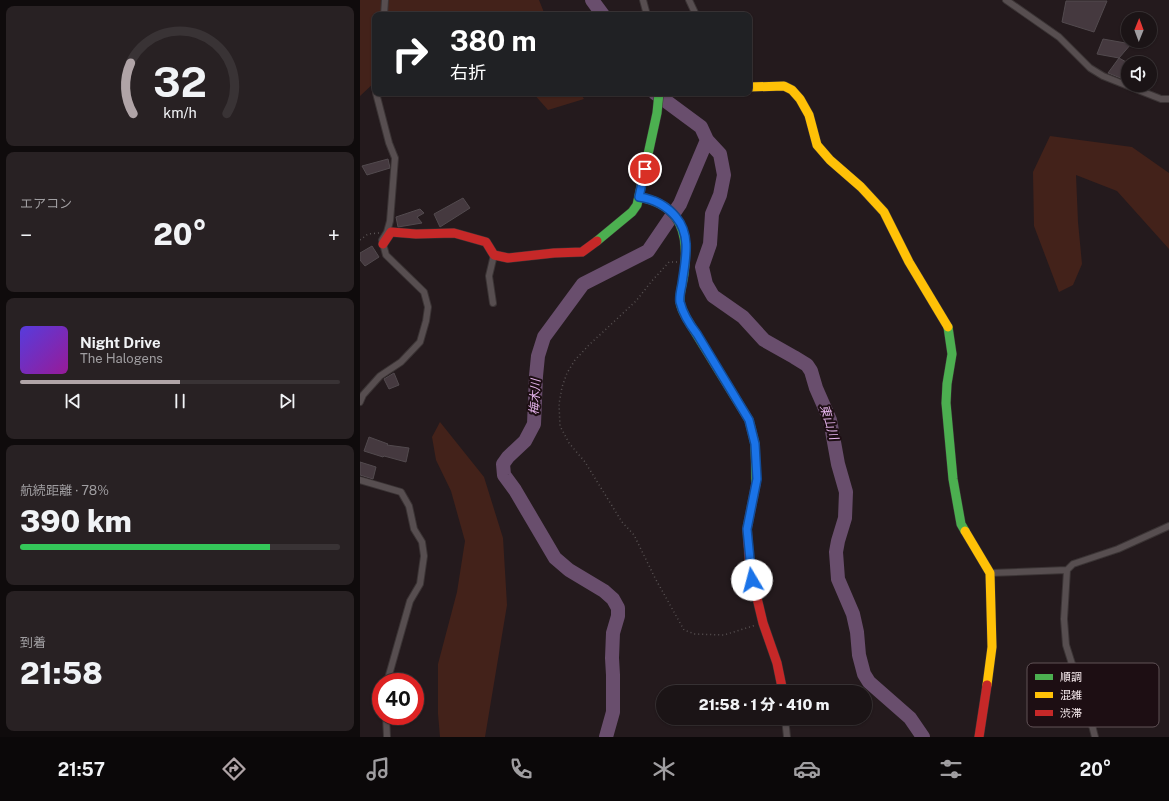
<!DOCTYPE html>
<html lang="ja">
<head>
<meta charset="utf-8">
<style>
	:root { --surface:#1b1416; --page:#282123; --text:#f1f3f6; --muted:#a09ea1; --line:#393335; --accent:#b0a4a7 }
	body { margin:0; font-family:"Public Sans","Noto Sans JP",sans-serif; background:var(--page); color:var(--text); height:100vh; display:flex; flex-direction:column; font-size:15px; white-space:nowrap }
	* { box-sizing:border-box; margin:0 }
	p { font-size:13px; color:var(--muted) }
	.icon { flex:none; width:22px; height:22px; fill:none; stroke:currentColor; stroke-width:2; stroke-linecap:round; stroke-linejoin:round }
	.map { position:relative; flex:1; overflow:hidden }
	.side { display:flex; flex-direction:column; gap:6px; padding:6px; background:#0f0b0c; width:360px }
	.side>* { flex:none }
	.banner { position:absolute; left:12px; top:12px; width:380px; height:84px; border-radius:8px; box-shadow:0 1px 3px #0004,0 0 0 1px var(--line); background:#202124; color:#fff; overflow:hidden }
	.needle { width:26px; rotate:1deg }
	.fabs { position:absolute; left:761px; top:12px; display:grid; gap:8px }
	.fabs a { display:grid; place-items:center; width:36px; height:36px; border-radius:50%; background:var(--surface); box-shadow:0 1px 3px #0004,0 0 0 1px var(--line); font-size:20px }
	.speed { position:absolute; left:12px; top:673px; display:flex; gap:8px; font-size:20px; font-weight:700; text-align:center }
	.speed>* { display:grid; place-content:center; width:52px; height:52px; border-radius:50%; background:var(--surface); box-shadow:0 1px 3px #0004,0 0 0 1px var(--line); line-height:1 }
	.speed .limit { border:6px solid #d22; background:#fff; color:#111 }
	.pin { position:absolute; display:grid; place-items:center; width:34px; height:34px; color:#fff; margin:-17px; border:2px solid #fff; border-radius:50%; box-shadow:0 1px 4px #0007 }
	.me { position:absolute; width:44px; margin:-22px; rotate:352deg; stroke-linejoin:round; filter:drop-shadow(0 0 3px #0008) }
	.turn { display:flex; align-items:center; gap:14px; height:84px; padding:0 12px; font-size:18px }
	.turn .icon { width:52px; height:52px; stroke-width:2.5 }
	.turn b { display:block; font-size:28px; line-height:34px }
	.big { font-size:30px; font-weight:800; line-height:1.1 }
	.side .widget { flex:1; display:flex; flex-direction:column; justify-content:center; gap:6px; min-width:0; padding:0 14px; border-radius:8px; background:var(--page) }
	.side .dial { align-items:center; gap:0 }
	.dial svg { height:104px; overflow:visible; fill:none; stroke:var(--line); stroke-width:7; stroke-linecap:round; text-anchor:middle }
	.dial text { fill:var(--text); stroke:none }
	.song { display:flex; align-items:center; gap:12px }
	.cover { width:48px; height:48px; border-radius:6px; background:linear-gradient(135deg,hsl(250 70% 55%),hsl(300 70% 35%)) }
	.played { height:4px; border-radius:2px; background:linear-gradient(90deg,var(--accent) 50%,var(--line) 50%) }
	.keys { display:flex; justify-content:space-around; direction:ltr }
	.heat { display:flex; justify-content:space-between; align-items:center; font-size:22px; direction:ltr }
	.charge { height:6px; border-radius:3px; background:linear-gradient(90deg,#34c759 78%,var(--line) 0) }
	.trip { position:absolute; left:296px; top:685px; width:216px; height:40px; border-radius:20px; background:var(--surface); box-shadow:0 1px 3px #0004,0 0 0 1px var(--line); font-weight:800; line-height:40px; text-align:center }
	.tab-bar { display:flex; height:64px; justify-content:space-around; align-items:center; background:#0b0809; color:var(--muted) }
	.tab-bar .icon { width:28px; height:28px }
	.tab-bar .current { color:var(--accent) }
	.tab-bar b { font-size:18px; color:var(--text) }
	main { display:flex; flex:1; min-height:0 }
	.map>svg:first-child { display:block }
</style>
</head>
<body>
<main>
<section class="side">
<div class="widget dial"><svg viewBox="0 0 100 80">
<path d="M14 69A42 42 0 1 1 86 69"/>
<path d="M14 69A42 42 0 0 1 12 30" stroke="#b0a4a7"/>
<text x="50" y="56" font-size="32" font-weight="700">32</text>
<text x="50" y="72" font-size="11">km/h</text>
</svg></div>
<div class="widget"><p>エアコン</p>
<div class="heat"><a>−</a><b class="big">20°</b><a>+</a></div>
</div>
<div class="widget">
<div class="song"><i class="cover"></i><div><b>Night Drive</b><p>The Halogens</p></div></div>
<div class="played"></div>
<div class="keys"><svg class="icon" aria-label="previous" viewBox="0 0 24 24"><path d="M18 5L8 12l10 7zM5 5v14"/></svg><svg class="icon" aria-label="pause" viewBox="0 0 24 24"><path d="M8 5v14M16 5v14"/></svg><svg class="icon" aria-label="next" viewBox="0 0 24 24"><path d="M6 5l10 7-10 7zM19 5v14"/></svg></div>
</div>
<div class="widget"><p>航続距離 · 78%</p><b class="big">390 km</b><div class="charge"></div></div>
<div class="widget"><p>到着</p><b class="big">21:58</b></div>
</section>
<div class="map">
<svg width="809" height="737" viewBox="0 0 809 737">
	<rect width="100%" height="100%" fill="#241a1d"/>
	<!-- green -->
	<path fill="#43221a" d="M0 0H179L185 15H15V82L0 96Z
		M173 93H220L224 99 188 110Z
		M690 136 772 147 809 173V249L757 191 716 175 718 222 722 264 713 285 699 292 674 226 673 172Z
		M80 422 124 477 143 538 147 605 125 737H80L78 714V664L97 592 105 541 91 491 76 460 72 437Z"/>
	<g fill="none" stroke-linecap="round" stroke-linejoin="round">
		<!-- river -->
		<path stroke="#694e6d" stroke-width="14" d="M232 0 243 15
			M295 93 341 127 347 140 360 154 364 175 360 195 352 214 350 244 342 267 346 284 353 296 383 317 404 340 434 357 447 365 451 371 456 388 470 420 478 464 486 492 485 518 478 541 476 552 478 579 493 614 497 632 499 655 504 674 509 682 550 718 563 737
			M246 737 253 712V675L252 658 253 633 258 616V608L253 599 244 591 209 570 195 558 155 490 144 475 143 464 148 457 165 441 174 424 176 376 178 356 184 337 223 284 288 251 320 204 347 140"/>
	</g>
	<!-- building -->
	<path fill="#45393f" stroke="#524a4e" d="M706 1H747L734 32 702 22Z
		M743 39 771 44 759 58 737 54Z
		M759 58 768 63V81L748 73Z
		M28 159 30 168 7 175 2 166Z
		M103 198 110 208 80 227 74 214Z
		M60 209 64 213 57 217 62 223 38 227 36 217Z
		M12 246 19 257 5 266 0 260V253Z
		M34 373 39 385 29 389 24 379Z
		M9 437 28 444 27 445 49 448 46 462 24 456 23 457 4 451Z
		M0 462 16 467 13 479 0 475Z"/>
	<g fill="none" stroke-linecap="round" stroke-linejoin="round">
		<defs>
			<path id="street" d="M283 0 287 15
				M329 0 336 15
				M646 0 699 37 730 68 743 76 801 99H809
				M24 15 25 0
				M133 303 129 276 134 255
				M0 402 3 395 20 376 41 362 60 342 66 321 68 307 64 292 26 255 22 240 27 232 30 221 35 158 29 143 16 93
				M0 480 41 492 49 506 54 529 62 542 64 556 60 584 50 601 27 682
				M630 573 707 570
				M26 716 27 737
				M425 718 427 737
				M735 737 722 686 712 664 706 645 704 619 707 570 713 564 758 549 809 526"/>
			<path id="fast" d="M279 197C323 205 329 236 324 274 323 283 319 294 320 302 321 308 324 314 327 319L389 420 395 444 396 484
				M237 241 272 212 277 205 297 113 299 93
				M588 327 592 354 587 384 586 403 593 479 601 524 605 531"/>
			<path id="slow" d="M389 87 424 86 432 90 440 99 449 115 457 145 470 160 501 187 524 212 549 262 588 327
				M605 531 630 573 632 647 627 685"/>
			<path id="jam" d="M23 244 31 232 56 234 94 233 126 242 134 255 148 258 194 253 222 252 237 241
				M396 484 387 529 390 569 403 623 417 663 423 692
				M619 737 627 685"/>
		</defs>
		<!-- street casing -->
		<use href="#street" stroke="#3b3435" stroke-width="8"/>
		<!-- fast casing -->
		<use href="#fast" stroke="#3b3435" stroke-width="10"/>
		<!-- slow casing -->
		<use href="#slow" stroke="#3b3435" stroke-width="10"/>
		<!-- jam casing -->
		<use href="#jam" stroke="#3b3435" stroke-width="10"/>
		<!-- path -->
		<path stroke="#585253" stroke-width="1.5" stroke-dasharray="1 3" stroke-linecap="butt" d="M0 240 8 234 19 233
			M317 262H309L291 282 276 301 229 345 215 360 207 373 202 387 199 404 200 426 209 443 225 462 262 522 274 535 295 578 324 630 335 634 364 635 396 625"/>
		<!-- street -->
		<use href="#street" stroke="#574e50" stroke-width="6"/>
		<!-- fast -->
		<use href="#fast" stroke="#4caf50" stroke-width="9"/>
		<!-- slow -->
		<use href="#slow" stroke="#ffc107" stroke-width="9"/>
		<!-- jam -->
		<use href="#jam" stroke="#c62828" stroke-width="9"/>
	</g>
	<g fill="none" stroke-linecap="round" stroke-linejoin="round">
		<defs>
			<path id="route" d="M285 169 279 197C293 199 306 205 316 217 332 236 325 261 322 284 321 289 319 297 320 302 323 314 330 325 337 334L389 420 395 444 397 479 387 529 392 580"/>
		</defs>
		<!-- route casing -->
		<use href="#route" stroke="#114b97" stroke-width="10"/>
		<!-- route -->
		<use href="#route" stroke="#1a73e8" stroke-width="7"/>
	</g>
	<g text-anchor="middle" stroke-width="4" stroke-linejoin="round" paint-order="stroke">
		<!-- water labels -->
		<g font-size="12" font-style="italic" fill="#e5b4ec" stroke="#1d0e13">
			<text transform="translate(175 397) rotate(-87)" y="4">梅木川</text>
			<text transform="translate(469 422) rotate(73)" y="4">東山川</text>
		</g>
	</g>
	<!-- legend -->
	<rect x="667" y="663" width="132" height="64" rx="6" fill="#1d0e13" stroke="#605256" stroke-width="1"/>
	<rect x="675" y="674" width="18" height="6" fill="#4caf50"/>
	<rect x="675" y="692" width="18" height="6" fill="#ffc107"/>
	<rect x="675" y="710" width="18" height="6" fill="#c62828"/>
	<g font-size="11" fill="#fbeff2">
		<text x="700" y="681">順調</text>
		<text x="700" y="699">混雑</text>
		<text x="700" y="717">渋滞</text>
	</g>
</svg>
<div class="fabs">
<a><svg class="needle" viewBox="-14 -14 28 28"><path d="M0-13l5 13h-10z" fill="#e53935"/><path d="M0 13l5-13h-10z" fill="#a09ea1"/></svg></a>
<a><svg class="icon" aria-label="sound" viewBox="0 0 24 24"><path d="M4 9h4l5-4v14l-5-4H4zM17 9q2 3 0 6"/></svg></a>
</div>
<div class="speed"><div class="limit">40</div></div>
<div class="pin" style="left:285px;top:169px;background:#d93025"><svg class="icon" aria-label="arrive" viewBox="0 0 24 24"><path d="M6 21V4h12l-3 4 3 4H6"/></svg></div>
<svg class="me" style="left:392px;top:580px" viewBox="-20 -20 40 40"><circle r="19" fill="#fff"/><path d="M0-13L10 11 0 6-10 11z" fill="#1a73e8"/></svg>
<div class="trip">21:58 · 1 分 · 410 m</div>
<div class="banner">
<div class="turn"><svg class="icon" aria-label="right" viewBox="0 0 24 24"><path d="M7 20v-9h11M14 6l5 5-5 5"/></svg><div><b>380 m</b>右折</div></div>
</div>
</div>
</main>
<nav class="tab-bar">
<b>21:57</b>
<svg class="icon current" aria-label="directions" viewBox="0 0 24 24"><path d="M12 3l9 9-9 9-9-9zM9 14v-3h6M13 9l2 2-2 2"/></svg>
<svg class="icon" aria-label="music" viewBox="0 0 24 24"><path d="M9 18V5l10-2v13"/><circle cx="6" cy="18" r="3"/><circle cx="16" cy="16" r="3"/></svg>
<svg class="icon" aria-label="phone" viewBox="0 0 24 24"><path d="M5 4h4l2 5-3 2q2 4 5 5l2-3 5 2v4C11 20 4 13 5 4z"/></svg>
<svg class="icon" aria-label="climate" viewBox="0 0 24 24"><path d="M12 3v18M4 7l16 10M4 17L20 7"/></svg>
<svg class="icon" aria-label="car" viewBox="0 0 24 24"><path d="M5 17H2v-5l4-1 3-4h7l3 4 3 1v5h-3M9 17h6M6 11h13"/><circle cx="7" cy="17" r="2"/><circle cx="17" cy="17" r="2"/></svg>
<svg class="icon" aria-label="filters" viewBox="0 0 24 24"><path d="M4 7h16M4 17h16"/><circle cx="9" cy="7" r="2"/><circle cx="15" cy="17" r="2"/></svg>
<b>20°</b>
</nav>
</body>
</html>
